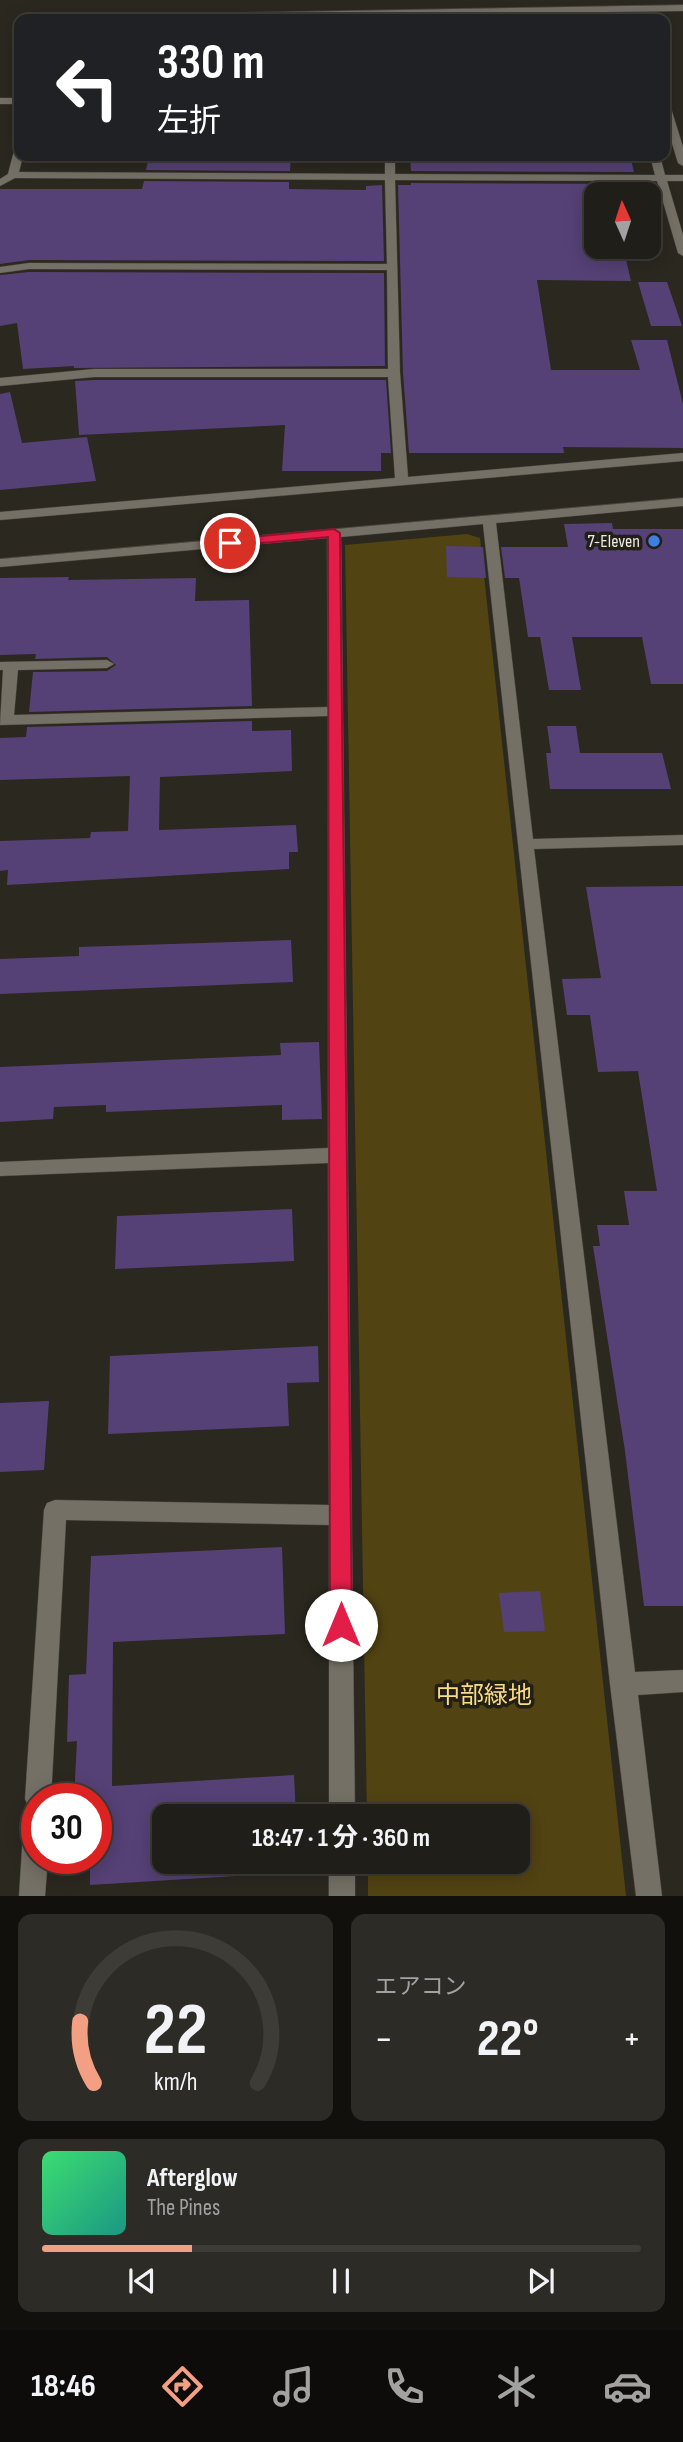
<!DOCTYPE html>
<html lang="ja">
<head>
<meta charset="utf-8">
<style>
	:root { --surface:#201e18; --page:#2d2b25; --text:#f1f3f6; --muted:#a2a2a2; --line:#3d3c37; --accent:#f39f84 }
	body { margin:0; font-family:"Sofia Sans Condensed","Noto Sans JP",sans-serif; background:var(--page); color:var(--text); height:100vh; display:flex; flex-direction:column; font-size:26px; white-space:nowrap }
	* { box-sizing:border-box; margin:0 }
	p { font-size:23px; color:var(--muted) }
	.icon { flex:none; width:38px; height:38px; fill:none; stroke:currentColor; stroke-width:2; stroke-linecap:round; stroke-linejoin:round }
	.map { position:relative; height:1896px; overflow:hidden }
	.side { display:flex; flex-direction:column; gap:18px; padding:18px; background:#12100d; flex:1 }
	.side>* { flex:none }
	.top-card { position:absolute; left:14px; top:14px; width:656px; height:147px; border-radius:14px; box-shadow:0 4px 18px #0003,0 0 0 2px var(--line); background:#202124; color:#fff; overflow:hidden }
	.needle { width:46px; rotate:357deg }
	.controls { position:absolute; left:584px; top:182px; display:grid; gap:14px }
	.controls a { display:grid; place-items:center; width:77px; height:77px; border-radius:14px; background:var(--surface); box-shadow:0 4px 18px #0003,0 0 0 2px var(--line); font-size:35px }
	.speed { position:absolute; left:21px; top:1783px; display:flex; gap:14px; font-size:35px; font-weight:700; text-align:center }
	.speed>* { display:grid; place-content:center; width:91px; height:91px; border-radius:50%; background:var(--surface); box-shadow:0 4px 18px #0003,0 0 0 2px var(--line); line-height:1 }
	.speed .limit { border:10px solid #d22; background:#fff; color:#111 }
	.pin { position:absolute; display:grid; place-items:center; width:60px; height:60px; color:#fff; margin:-30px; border:4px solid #fff; border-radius:50%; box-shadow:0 2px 7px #0007 }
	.me { position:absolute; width:77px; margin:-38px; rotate:0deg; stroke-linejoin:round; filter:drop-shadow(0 0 5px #0008) }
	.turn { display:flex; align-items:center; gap:24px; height:147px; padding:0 28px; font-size:32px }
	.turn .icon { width:91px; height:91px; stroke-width:2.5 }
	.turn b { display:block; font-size:49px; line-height:60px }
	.big { font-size:52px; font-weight:700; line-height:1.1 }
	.side .tile { flex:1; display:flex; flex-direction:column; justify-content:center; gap:10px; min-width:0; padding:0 24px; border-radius:14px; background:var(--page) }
	.side .dial { align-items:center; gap:0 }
	.dial svg { height:182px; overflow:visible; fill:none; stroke:var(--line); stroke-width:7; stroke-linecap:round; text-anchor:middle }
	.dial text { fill:var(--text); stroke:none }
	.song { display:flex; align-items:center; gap:21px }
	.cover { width:84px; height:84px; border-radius:10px; background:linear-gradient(135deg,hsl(140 70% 55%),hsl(170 70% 35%)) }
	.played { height:7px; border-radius:4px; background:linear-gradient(90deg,var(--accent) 25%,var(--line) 25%) }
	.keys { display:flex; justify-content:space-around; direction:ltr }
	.heat { display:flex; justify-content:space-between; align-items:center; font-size:38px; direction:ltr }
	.side .tiles { flex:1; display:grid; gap:18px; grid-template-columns:1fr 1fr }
	.tile:last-child { grid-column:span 2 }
	.trip { position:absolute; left:152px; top:1804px; width:378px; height:70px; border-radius:14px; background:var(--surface); box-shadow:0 4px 18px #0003,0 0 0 2px var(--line); font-weight:700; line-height:70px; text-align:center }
	.dock { display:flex; height:112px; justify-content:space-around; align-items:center; background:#0d0c0a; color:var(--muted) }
	.dock .icon { width:49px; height:49px }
	.dock .active { color:var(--accent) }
	.dock b { font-size:32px; color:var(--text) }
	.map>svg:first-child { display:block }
</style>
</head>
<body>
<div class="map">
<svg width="683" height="1896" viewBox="0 0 683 1896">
	<rect width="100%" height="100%" fill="#2b2820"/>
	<!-- green -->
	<path fill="#524313" d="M467 534 480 538 626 1896H368V1862H518V1816H367L345 545Z"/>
	<!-- building -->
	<path fill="#554175" d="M149 156H291L290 171 146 170Z
		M410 156H607L608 160H631L634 172 411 171Z
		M144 181 289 182V189L366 190V186L382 185 384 261 29 260 0 264V189H142Z
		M411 183 637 184 639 194H597V247H623L631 281 537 280 551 370H640L631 340H667L683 404V448L563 447 564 453H409L403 373 398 185H411Z
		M29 272 384 273 385 366 74 368V366L23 369 17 323 0 326V275Z
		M638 282H667L682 326H651Z
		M94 380H386L391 453H381V471H282L285 425 79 435 75 381Z
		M10 392 22 443 87 437 96 481 0 490V394Z
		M612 523 613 529H683V684H651L642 637H572L581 690H549L540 637H528L519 578H505L501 547H568L564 524Z
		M446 546 483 547 486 578 447 577Z
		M69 577 68 580 196 578 195 601 249 600 252 706 29 712 33 672 107 671 116 665 107 657 35 659 36 654 0 655V578Z
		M252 721V731L291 730 292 771 160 777 159 830 296 825 298 852H289V869L7 885 8 870 0 871V841L90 838 91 832 128 831 130 776 0 780V738L26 737 27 727Z
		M547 726H576L580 753H662L671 789H550L546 753H551Z
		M683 886V1606H644L625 1451 593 1246H600L597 1225H629L624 1191H657L638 1071 598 1072 590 1015H567L562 979 601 978 586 887Z
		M291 940 293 982 0 994V959L79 956V947Z
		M319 1042 322 1119 282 1120V1105L106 1112V1105L54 1107 53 1119 0 1122V1067L281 1055 280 1043Z
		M292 1209 294 1261 115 1269 117 1216Z
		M318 1346 319 1382 287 1383 289 1426 108 1434 110 1356Z
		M49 1401 44 1470 0 1472V1403Z
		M282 1547 285 1634 113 1642 112 1786 294 1775 296 1816H164V1862H285V1873L90 1885V1858H96V1799H74L77 1741 67 1742 69 1675 86 1674 91 1556Z
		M540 1591 545 1631 504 1632 499 1593Z"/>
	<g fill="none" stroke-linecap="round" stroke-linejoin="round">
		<defs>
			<path id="minor" d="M683 5V11L52 19 56 16Z
				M0 98H19V104H0Z
				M665 102 670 105 683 147V166L678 163 665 120Z
				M19 148V156H23L19 172 385 174V156H395V174L655 175 650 156H660L665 175H683V181H667L683 235V256L678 253 657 181 395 180 400 373 408 477 683 453V461L0 520V512L395 478 388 377H94L0 386V378L94 369H388L387 270 29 269 0 273V267L29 263 387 264 385 180 15 178 0 186V179L8 174 14 151Z
				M683 498V506L496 523 533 839 683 835V845L534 849 635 1672 683 1670V1692L638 1695 662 1896H636L610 1684 483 524 341 537 355 1816H329V1525L66 1520 51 1799H37V1858H48L45 1896H19L24 1817 29 1808 25 1799 44 1510 47 1503 55 1500 329 1505 328 1163 0 1176V1162L328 1148V716L0 725 3 670H0V662L107 660 114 664 107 668 18 670 14 715 328 707 327 538 0 567V559Z
				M329 1862H355V1896H329Z"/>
		</defs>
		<!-- minor casing -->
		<use href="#minor" stroke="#48453e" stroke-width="1"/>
		<!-- minor -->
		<use href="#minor" fill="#747066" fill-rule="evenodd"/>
	</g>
	<!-- route -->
	<path fill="#e11d48" stroke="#92132f" stroke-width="2" d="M334 529 340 533 352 1625 349 1632 341 1635 333 1632 330 1625 328 537 230 546 224 543 230 539Z"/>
	<!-- markers -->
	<circle fill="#3f7fe0" stroke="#221f17" stroke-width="2.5" cx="654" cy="541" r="7"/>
	<g text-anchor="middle" stroke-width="7" stroke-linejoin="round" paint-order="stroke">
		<!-- far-poi labels -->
		<g font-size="18" fill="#eceae4" stroke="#221f17" text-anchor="end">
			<text x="640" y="547">7-Eleven</text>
		</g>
		<!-- near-park labels -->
		<g font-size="24" fill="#fcdc81" stroke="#221f17">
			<text x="484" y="1703">中部緑地</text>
		</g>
	</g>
</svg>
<div class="controls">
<a><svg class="needle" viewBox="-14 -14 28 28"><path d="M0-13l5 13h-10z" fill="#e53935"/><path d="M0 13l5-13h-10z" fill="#a2a2a2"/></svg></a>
</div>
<div class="speed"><div class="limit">30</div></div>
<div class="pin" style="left:230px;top:543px;background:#d93025"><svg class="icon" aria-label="arrive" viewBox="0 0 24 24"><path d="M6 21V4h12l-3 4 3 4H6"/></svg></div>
<svg class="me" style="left:341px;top:1625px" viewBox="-20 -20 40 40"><circle r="19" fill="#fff"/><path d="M0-13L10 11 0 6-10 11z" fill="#e11d48"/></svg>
<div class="trip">18:47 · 1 分 · 360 m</div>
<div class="top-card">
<div class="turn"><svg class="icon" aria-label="left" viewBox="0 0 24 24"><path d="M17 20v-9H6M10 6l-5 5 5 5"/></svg><div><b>330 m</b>左折</div></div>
</div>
</div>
<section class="side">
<div class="tiles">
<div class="tile dial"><svg viewBox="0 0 100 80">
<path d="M14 69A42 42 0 1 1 86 69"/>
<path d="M14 69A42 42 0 0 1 8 42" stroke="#f39f84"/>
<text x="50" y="56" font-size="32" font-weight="700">22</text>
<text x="50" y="72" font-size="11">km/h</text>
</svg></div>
<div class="tile"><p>エアコン</p>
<div class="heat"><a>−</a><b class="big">22°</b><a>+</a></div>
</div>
<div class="tile">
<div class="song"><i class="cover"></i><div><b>Afterglow</b><p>The Pines</p></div></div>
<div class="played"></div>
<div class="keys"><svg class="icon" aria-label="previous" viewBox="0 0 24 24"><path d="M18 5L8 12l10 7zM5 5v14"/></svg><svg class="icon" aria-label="pause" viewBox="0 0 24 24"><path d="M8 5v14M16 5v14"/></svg><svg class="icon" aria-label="next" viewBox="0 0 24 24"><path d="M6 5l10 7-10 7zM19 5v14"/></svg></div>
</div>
</div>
</section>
<nav class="dock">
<b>18:46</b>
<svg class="icon active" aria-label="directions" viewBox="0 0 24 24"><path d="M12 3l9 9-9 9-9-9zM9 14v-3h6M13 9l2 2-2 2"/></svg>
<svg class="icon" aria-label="music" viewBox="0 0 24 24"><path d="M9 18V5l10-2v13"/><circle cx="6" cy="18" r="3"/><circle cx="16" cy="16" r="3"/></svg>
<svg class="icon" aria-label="phone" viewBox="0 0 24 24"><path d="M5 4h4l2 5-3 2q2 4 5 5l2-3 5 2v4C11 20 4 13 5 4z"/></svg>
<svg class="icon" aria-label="climate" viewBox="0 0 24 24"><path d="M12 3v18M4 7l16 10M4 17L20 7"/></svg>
<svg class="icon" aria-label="car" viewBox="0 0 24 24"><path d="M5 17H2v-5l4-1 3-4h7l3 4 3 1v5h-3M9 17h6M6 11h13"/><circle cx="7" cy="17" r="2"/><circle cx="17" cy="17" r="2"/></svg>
</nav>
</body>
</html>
